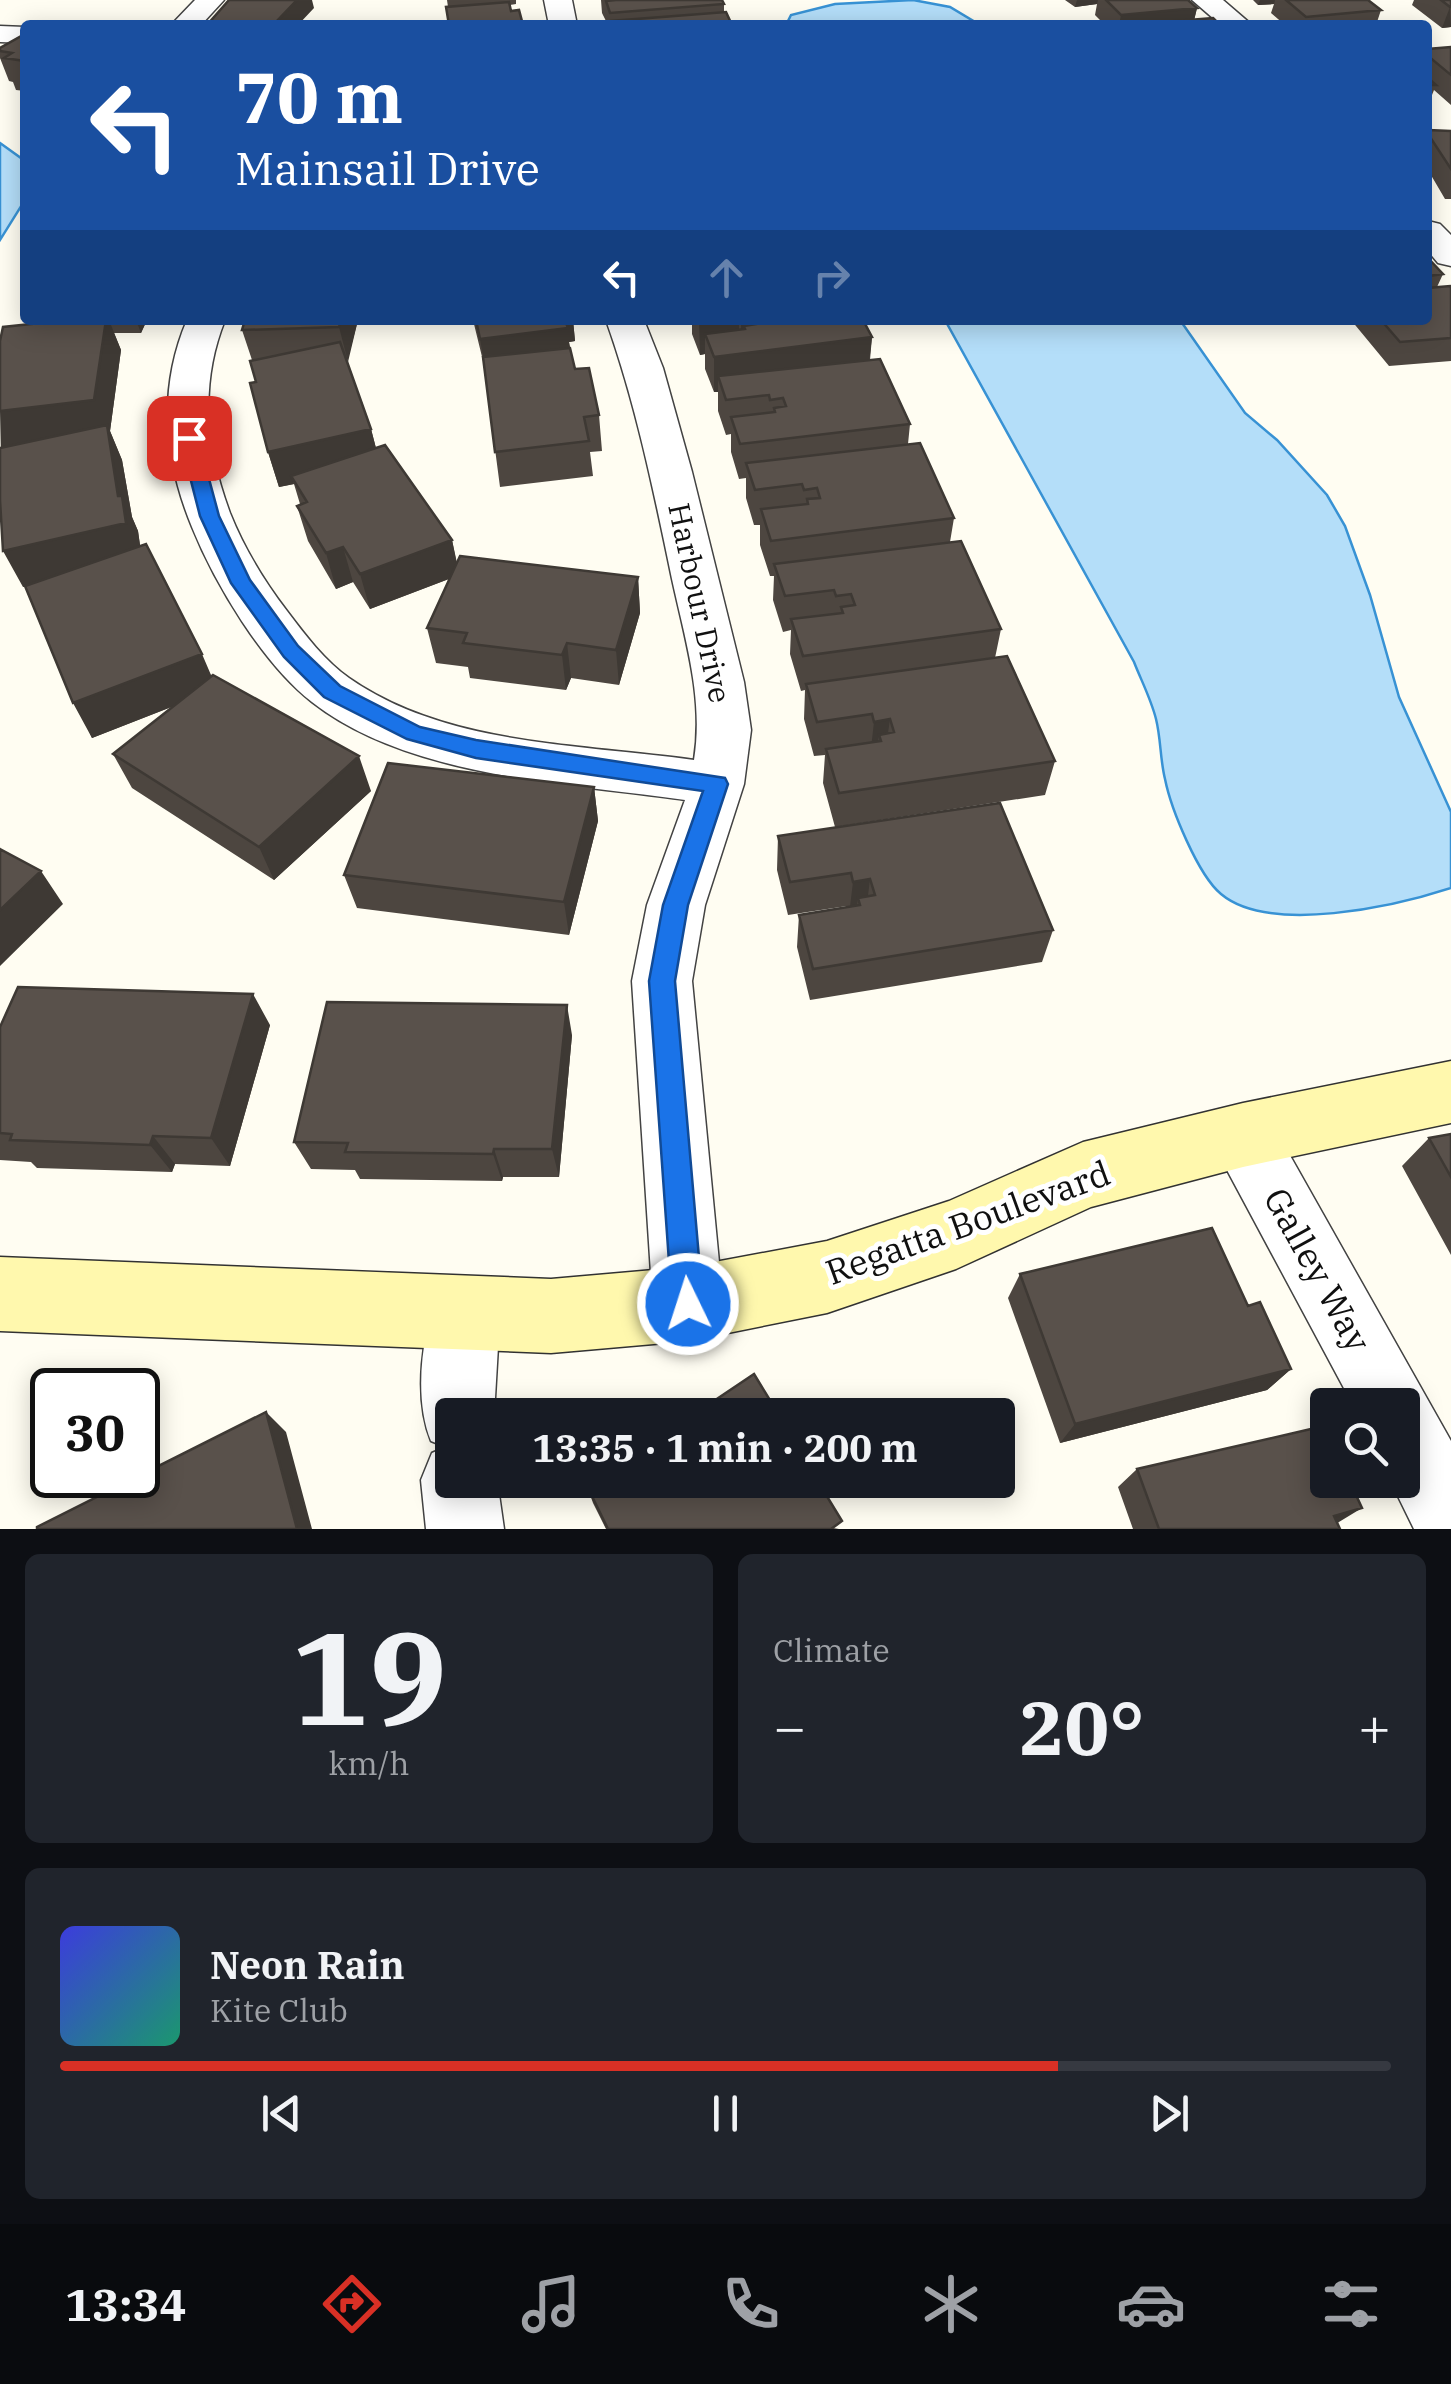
<!DOCTYPE html>
<html lang="en">
<head>
<meta charset="utf-8">
<style>
	:root { --surface:#171b24; --page:#20242c; --text:#f1f3f6; --muted:#9ea1a6; --line:#363941; --accent:#d93025 }
	body { margin:0; font-family:"IBM Plex Serif",serif; background:var(--page); color:var(--text); height:100vh; display:flex; flex-direction:column; font-size:38px; white-space:nowrap }
	* { box-sizing:border-box; margin:0 }
	p { font-size:32px; color:var(--muted) }
	.icon { flex:none; width:55px; height:55px; fill:none; stroke:currentColor; stroke-width:2; stroke-linecap:round; stroke-linejoin:round }
	.map { position:relative; height:1529px; overflow:hidden }
	.side { display:flex; flex-direction:column; gap:25px; padding:25px; background:#0d0f14; flex:1 }
	.side>* { flex:none }
	.banner { position:absolute; left:20px; top:20px; width:1412px; height:305px; border-radius:10px; box-shadow:0 5px 25px #0003; background:#1a4fa0; color:#fff; overflow:hidden }
	.tools { position:absolute; left:1310px; top:1388px; display:grid; gap:20px }
	.tools a { display:grid; place-items:center; width:110px; height:110px; border-radius:10px; background:var(--surface); box-shadow:0 5px 25px #0003; font-size:50px }
	.speed { position:absolute; left:30px; top:1368px; display:flex; gap:20px; font-size:50px; font-weight:700; text-align:center }
	.speed>* { display:grid; place-content:center; width:130px; height:130px; border-radius:50%; background:var(--surface); box-shadow:0 5px 25px #0003; line-height:1 }
	.speed .limit { border:5px solid #111; border-radius:15px; background:#fff; color:#111 }
	.pin { position:absolute; display:grid; place-items:center; width:85px; height:85px; color:#fff; margin:-42px; border-radius:20px; box-shadow:0 5px 15px #0006 }
	.me { position:absolute; width:110px; margin:-55px; rotate:356deg; stroke-linejoin:round; filter:drop-shadow(0 0 8px #0008) }
	.turn { display:flex; align-items:center; gap:35px; height:210px; padding:0 50px; font-size:45px }
	.turn .icon { width:130px; height:130px; stroke-width:2.5 }
	.turn b { display:block; font-size:70px; line-height:85px }
	.lanes { display:flex; align-items:center; height:95px; padding:0 50px; background:#0003; justify-content:center; gap:50px; direction:ltr }
	.lanes .off { opacity:.35 }
	.big { font-size:75px; font-weight:700; line-height:1.1 }
	.side .card { flex:1; display:flex; flex-direction:column; justify-content:center; gap:15px; min-width:0; padding:0 35px; border-radius:15px; background:var(--page) }
	.side .dial { align-items:center; gap:0 }
	.dial b { font-size:130px; line-height:1 }
	.song { display:flex; align-items:center; gap:30px }
	.cover { width:120px; height:120px; border-radius:15px; background:linear-gradient(135deg,hsl(240 70% 55%),hsl(160 70% 35%)) }
	.played { height:10px; border-radius:5px; background:linear-gradient(90deg,var(--accent) 75%,var(--line) 75%) }
	.keys { display:flex; justify-content:space-around; direction:ltr }
	.heat { display:flex; justify-content:space-between; align-items:center; font-size:55px; direction:ltr }
	.side .tiles { flex:1; display:grid; gap:25px; grid-template-columns:1fr 1fr }
	.card:last-child { grid-column:span 2 }
	.trip { position:absolute; left:435px; top:1398px; width:580px; height:100px; border-radius:10px; background:var(--surface); box-shadow:0 5px 25px #0003; font-weight:700; line-height:100px; text-align:center }
	.tab-bar { display:flex; height:160px; justify-content:space-around; align-items:center; background:#090b0e; color:var(--muted) }
	.tab-bar .icon { width:70px; height:70px }
	.tab-bar .active { color:var(--accent) }
	.tab-bar b { font-size:45px; color:var(--text) }
	.map>svg:first-child { display:block }
</style>
</head>
<body>
<div class="map">
<svg width="1451" height="1529" viewBox="0 0 1451 1529">
	<rect width="100%" height="100%" fill="#fffdf2"/>
	<!-- water -->
	<path fill="#b4def9" stroke="#3892d4" stroke-width="2.5" d="M913 0 950 7 980 25 787 23 791 15 835 4Z
		M0 143 25 161V200L0 240Z
		M945 320H1180L1245 413 1277 440 1327 495 1345 526 1370 595 1399 697 1451 812V888C1396 906 1270 935 1221 894 1198 875 1171 809 1165 779 1160 759 1161 739 1156 719 1151 699 1141 680 1134 662Z"/>
	<g fill="none" stroke-linecap="round" stroke-linejoin="round">
		<defs>
			<path id="street" d="M195 0H224L201 25H171Z
				M544 0H572L577 25H549Z
				M1192 0H1223L1252 25H1221Z
				M0 26 25 27V43L0 42Z
				M1428 221 1440 224 1451 235V266L1438 263 1428 251Z
				M187 320H225C199 385 206 448 230 513 244 548 264 581 287 611 305 635 325 661 349 678 446 746 581 744 694 760 704 699 685 639 672 579 654 492 636 404 606 320H644L663 368 692 472 744 682 751 730 744 784 705 905 692 981 723 1304 713 1329 688 1339 663 1329 653 1304 632 981 647 905 685 800C568 783 409 778 312 702 263 664 215 584 192 527 164 459 158 388 187 320Z
				M1243 1104 1266 1113 1451 1441V1529H1414L1390 1480H1402V1405H1353L1220 1157 1211 1135 1220 1113Z
				M465 1277 490 1287 500 1312 494 1415H452V1480H497L504 1529H426L421 1480 432 1453 446 1447 431 1441C413 1397 422 1331 440 1287Z"/>
			<path id="secondary" d="M1451 1061V1123L1243 1167 1091 1207 956 1269 827 1313 688 1341 551 1353 0 1331V1257L551 1279 688 1267 827 1241 949 1201 1083 1142 1243 1103Z"/>
		</defs>
		<!-- street casing -->
		<use href="#street" stroke="#434343" stroke-width="3"/>
		<!-- secondary casing -->
		<use href="#secondary" stroke="#323232" stroke-width="3"/>
		<!-- street -->
		<use href="#street" fill="#fff" fill-rule="evenodd"/>
		<!-- secondary -->
		<use href="#secondary" fill="#fff8ad" fill-rule="evenodd"/>
	</g>
	<!-- wall -->
	<path fill="#4d4640" d="M447 0H516V4L510 5 511 11 448 7Z
		M601 0H722L724 4V12L732 25H608L602 13Z
		M1065 0H1188L1197 8 1194 20 1220 25H1105L1095 15 1097 4 1075 7Z
		M1253 0H1368L1381 10 1376 25H1285L1271 13 1274 4 1258 5Z
		M1414 0H1451V27L1442 28 1412 5Z
		M25 34V91L16 90 13 82 9 81 0 58V48Z
		M1451 47V105L1434 90 1428 105V49Z
		M1428 130 1451 131V199H1445L1428 170Z
		M1428 258 1443 274 1437 287 1451 288V361L1389 366 1351 320H1428Z
		M40 320H147L141 333H114L121 350 110 431 122 460 132 517 138 531 140 546 211 676 371 791 274 880 132 788 113 754 174 706 92 738 25 586 23 587 41 323Z
		M358 320 347 362 371 429 376 448 452 540 457 563 638 577 640 613 619 685 571 678 566 690 470 678 468 667 436 663 427 628 449 579 370 609 353 582 336 589 308 541 297 506 300 504 294 484 279 487 268 452 252 360 242 330Z
		M473 320H573L575 341 569 342 575 369 599 415 602 451 590 452 593 476 500 487 484 365Z
		M692 320H741V328V320H863L872 337 870 360 910 424 908 444 954 518 950 542 1001 629 995 658 1055 761 1045 795 835 827 823 783 825 755 814 756 804 719 805 690 801 691 790 654 791 630 783 632 773 600 774 576H770L760 545V525H754L746 498V478L739 479 731 452V434L726 435 718 411V392H714L705 369V354L700 355 692 334Z
		M594 787 598 821 569 935 357 908 344 875Z
		M778 836 1053 930 1042 962 810 1000 797 947 799 915 847 907V906L788 915 777 870Z
		M270 1025 230 1166 175 1164 172 1172 37 1168 31 1162 0 1160V1027Z
		M572 1035 559 1177H503L502 1181 360 1179 355 1170 311 1169 294 1142Z
		M1451 1134V1255L1402 1166 1429 1138Z
		M1020 1274 1248 1306 1291 1369 1267 1390 1060 1443 1008 1298Z
		M1137 1469 1337 1523 1340 1529H1133L1118 1487Z
		M587 1486 839 1529H606L593 1503Z"/>
	<!-- shaded-wall -->
	<path fill="#3e3934" d="M297 0H312L314 8 298 25H273Z
		M1077 0H1098L1097 4 1075 7Z
		M1260 0H1275L1274 4 1258 5Z
		M1450 7 1451 27 1442 28Z
		M1197 8 1193 25H1119L1121 15Z
		M106 320H109L121 350 110 431 122 460 132 517 138 531 142 558 23 587 3 551 0 411Z
		M136 320H147L141 333Z
		M341 320H358L348 362 339 327Z
		M562 320H573L575 341 569 342 571 362 486 374 480 339Z
		M699 320H739V349L705 334V354L700 355Z
		M741 320H753L752 352 744 326V353L741 354Z
		M872 337 868 372 718 376V392H714V357Z
		M371 429 380 464 291 476 294 484 279 487 268 452Z
		M452 540 459 575 370 609 360 574Z
		M343 547 353 582 336 589 326 553Z
		M638 577 640 613 619 685 616 650Z
		M567 643 571 678 566 690 562 655Z
		M202 654 217 689 92 738 73 703Z
		M890 719 885 754 879 735 876 756 870 757 874 722Z
		M359 756 371 791 274 880 259 847Z
		M594 787 598 821 569 935 564 902Z
		M41 871 63 904 0 966V910Z
		M870 879 866 912 858 898 856 914 849 915 853 882Z
		M253 994 270 1025 230 1166 211 1138Z
		M567 1005 572 1035 559 1177 552 1149Z
		M153 1136 175 1164 172 1172 150 1145Z
		M494 1149 503 1177 502 1181 493 1154Z
		M1291 1369 1267 1390 1060 1443 1075 1424Z
		M266 1412 286 1432 312 1529H297Z
		M1362 1508 1334 1525V1516Z"/>
	<!-- building -->
	<path fill="#59514b" stroke="#3e3934" stroke-width="2.5" d="M229 0H297L273 25H207Z
		M616 0H722L724 4 610 13 606 1Z
		M1106 0H1188L1197 8 1121 15Z
		M1286 0H1368L1381 10 1306 17Z
		M1441 0H1451V7H1450Z
		M509 2 511 11 519 10 523 25H449L446 7Z
		M726 12 732 25H612L611 21Z
		M1213 18 1220 25H1125Z
		M25 34V61L4 58 12 53 0 51V48Z
		M1451 47V75L1428 56V49Z
		M1428 78 1436 85H1428Z
		M1428 130 1451 131V169L1428 134Z
		M1428 258 1443 274 1428 276Z
		M1450 286 1451 288V338L1400 342 1381 320H1428V288Z
		M69 320H106L94 400 0 411V341L3 327Z
		M245 320H341L339 327 242 330Z
		M476 320H565L568 328 480 339Z
		M754 320H863L872 337 714 357 705 334 745 329 744 326 756 324Z
		M340 342 371 429 268 452 250 383 256 382 250 361Z
		M570 348 575 369 589 368 599 415 584 417 589 441 495 452 483 357Z
		M880 359 910 424 740 444 731 417 775 412 774 408 786 406 783 398 770 400 769 395 726 400 718 376Z
		M107 425 118 496H122L126 523 3 551 0 500V448Z
		M920 443 954 518 771 541 761 509 808 504 807 499 820 498 817 488 804 490 802 484 755 490 746 463Z
		M385 445 452 540 360 574 343 547 326 553 297 506 307 502 291 476Z
		M961 541 1001 629 803 656 791 619 843 613 841 607 855 605 851 594 836 596 834 590 785 596 774 564Z
		M146 544 202 654 73 703 25 586Z
		M460 556 638 577 616 650 567 643 562 655 463 643 467 633 427 628Z
		M1007 656 1055 761 839 793 826 749 881 741 879 735 894 732 890 719 874 722 872 714 817 722 806 684Z
		M213 675 359 756 259 847 113 754Z
		M388 763 594 787 564 902 344 875Z
		M1000 803 1053 930 813 969 799 915 860 905 858 898 875 895 870 879 853 882 851 873 790 882 778 836Z
		M0 849 41 871 0 910Z
		M18 987 253 994 211 1138 153 1136 150 1145 10 1140 12 1134 0 1133V1027Z
		M327 1002 567 1005 552 1149H494L493 1154 345 1152 348 1143 294 1142Z
		M1451 1134V1177L1429 1138Z
		M1212 1228 1248 1306 1260 1302 1291 1369 1075 1424 1020 1274Z
		M754 1374 779 1415H693Z
		M266 1412 297 1529H37V1527Z
		M1324 1426 1328 1433V1480H1349L1362 1508 1334 1516 1340 1529H1159L1137 1469Z
		M596 1480H817L842 1521 831 1529H608L587 1486Z"/>
	<!-- route -->
	<path fill="#1a73e8" stroke="#114b97" stroke-width="2.5" d="M189 433 198 438 219 516 250 580 298 646 340 686 420 727 476 740 725 778 728 784 688 905 675 981 703 1304 699 1315 688 1319 677 1315 672 1304 649 981 663 905 703 791 476 758 407 739 324 697 284 657 231 583 200 516 180 438Z"/>
	<g text-anchor="middle" stroke-width="10" stroke-linejoin="round" paint-order="stroke">
		<!-- street labels -->
		<g font-size="30" fill="#101010" stroke="#fff">
			<text transform="translate(699 603) rotate(78)" y="10">Harbour Drive</text>
		</g>
		<!-- near-street labels -->
		<g font-size="35" fill="#101010" stroke="#fff">
			<text transform="translate(968 1223) rotate(-20)" y="12">Regatta Boulevard</text>
			<text transform="translate(1317 1270) rotate(61)" y="12">Galley Way</text>
		</g>
	</g>
</svg>
<div class="tools">
<a><svg class="icon" aria-label="search" viewBox="0 0 24 24"><circle cx="10" cy="10" r="6"/><path d="M15 15l6 6"/></svg></a>
</div>
<div class="speed"><div class="limit">30</div></div>
<div class="pin" style="left:189px;top:438px;background:#d93025"><svg class="icon" aria-label="arrive" viewBox="0 0 24 24"><path d="M6 21V4h12l-3 4 3 4H6"/></svg></div>
<svg class="me" style="left:688px;top:1304px" viewBox="-20 -20 40 40"><circle r="17" fill="#1a73e8" stroke="#fff" stroke-width="3"/><path d="M0-11L8 9 0 5-8 9z" fill="#fff"/></svg>
<div class="trip">13:35 · 1 min · 200 m</div>
<div class="banner">
<div class="turn"><svg class="icon" aria-label="left" viewBox="0 0 24 24"><path d="M17 20v-9H6M10 6l-5 5 5 5"/></svg><div><b>70 m</b>Mainsail Drive</div></div>
<div class="lanes"><svg class="icon" aria-label="left" viewBox="0 0 24 24"><path d="M17 20v-9H6M10 6l-5 5 5 5"/></svg><svg class="icon off" aria-label="ahead" viewBox="0 0 24 24"><path d="M12 20V5M6 11l6-6 6 6"/></svg><svg class="icon off" aria-label="right" viewBox="0 0 24 24"><path d="M7 20v-9h11M14 6l5 5-5 5"/></svg></div>
</div>
</div>
<section class="side">
<div class="tiles">
<div class="card dial"><b>19</b><p>km/h</p></div>
<div class="card"><p>Climate</p>
<div class="heat"><a>−</a><b class="big">20°</b><a>+</a></div>
</div>
<div class="card">
<div class="song"><i class="cover"></i><div><b>Neon Rain</b><p>Kite Club</p></div></div>
<div class="played"></div>
<div class="keys"><svg class="icon" aria-label="previous" viewBox="0 0 24 24"><path d="M18 5L8 12l10 7zM5 5v14"/></svg><svg class="icon" aria-label="pause" viewBox="0 0 24 24"><path d="M8 5v14M16 5v14"/></svg><svg class="icon" aria-label="next" viewBox="0 0 24 24"><path d="M6 5l10 7-10 7zM19 5v14"/></svg></div>
</div>
</div>
</section>
<nav class="tab-bar">
<b>13:34</b>
<svg class="icon active" aria-label="directions" viewBox="0 0 24 24"><path d="M12 3l9 9-9 9-9-9zM9 14v-3h6M13 9l2 2-2 2"/></svg>
<svg class="icon" aria-label="music" viewBox="0 0 24 24"><path d="M9 18V5l10-2v13"/><circle cx="6" cy="18" r="3"/><circle cx="16" cy="16" r="3"/></svg>
<svg class="icon" aria-label="phone" viewBox="0 0 24 24"><path d="M5 4h4l2 5-3 2q2 4 5 5l2-3 5 2v4C11 20 4 13 5 4z"/></svg>
<svg class="icon" aria-label="climate" viewBox="0 0 24 24"><path d="M12 3v18M4 7l16 10M4 17L20 7"/></svg>
<svg class="icon" aria-label="car" viewBox="0 0 24 24"><path d="M5 17H2v-5l4-1 3-4h7l3 4 3 1v5h-3M9 17h6M6 11h13"/><circle cx="7" cy="17" r="2"/><circle cx="17" cy="17" r="2"/></svg>
<svg class="icon" aria-label="filters" viewBox="0 0 24 24"><path d="M4 7h16M4 17h16"/><circle cx="9" cy="7" r="2"/><circle cx="15" cy="17" r="2"/></svg>
</nav>
</body>
</html>
